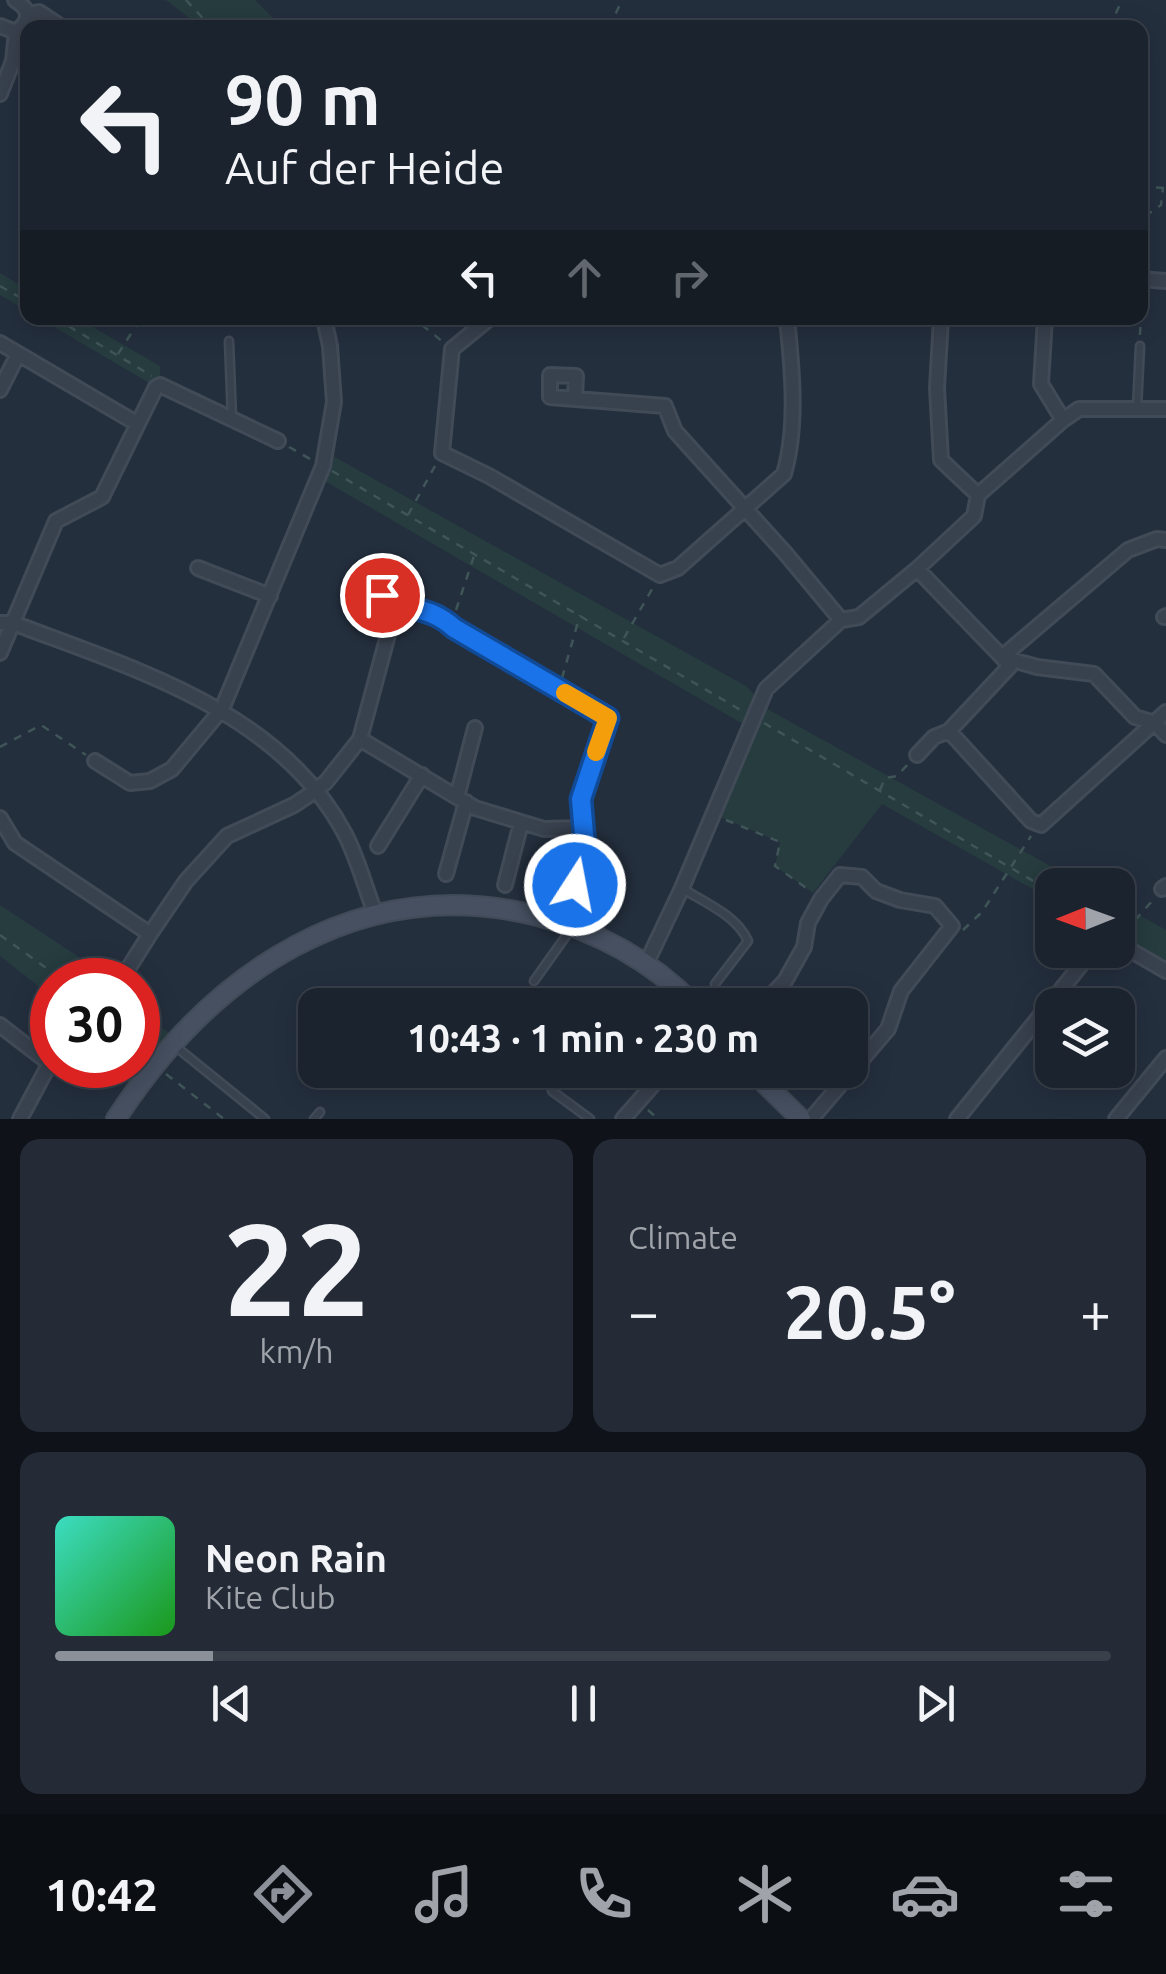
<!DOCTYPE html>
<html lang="en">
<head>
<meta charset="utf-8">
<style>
	:root { --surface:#1b232e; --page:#242b36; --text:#f1f3f6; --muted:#a0a4aa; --line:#39404a; --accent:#8c9099 }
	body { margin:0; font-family:Ubuntu,sans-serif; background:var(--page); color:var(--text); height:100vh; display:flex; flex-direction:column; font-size:38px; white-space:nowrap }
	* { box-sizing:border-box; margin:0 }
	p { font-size:32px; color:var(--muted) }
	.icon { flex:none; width:55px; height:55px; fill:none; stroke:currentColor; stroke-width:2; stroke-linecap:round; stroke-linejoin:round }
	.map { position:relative; height:1119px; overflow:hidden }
	.panel { display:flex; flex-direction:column; gap:20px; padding:20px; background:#0f1319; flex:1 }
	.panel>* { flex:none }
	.banner { position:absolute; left:20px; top:20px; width:1128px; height:305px; border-radius:20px; box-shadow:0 5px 25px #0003,0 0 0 2px var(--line); background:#1b232e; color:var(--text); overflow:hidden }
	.needle { width:65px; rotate:269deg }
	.tools { position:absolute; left:1035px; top:868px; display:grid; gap:20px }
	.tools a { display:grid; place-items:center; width:100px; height:100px; border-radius:20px; background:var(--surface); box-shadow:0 5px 25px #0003,0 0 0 2px var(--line); font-size:50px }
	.speed { position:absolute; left:30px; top:958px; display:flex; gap:20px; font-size:50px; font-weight:700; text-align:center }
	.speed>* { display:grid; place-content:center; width:130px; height:130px; border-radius:50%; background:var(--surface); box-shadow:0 5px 25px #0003,0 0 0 2px var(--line); line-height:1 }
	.speed .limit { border:15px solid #d22; background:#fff; color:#111 }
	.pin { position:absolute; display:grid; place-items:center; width:85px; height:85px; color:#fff; margin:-42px; border:5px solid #fff; border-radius:50%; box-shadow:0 2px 10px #0007 }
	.me { position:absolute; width:110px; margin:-55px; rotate:11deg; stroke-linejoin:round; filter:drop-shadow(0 0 8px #0008) }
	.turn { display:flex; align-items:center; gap:35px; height:210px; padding:0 40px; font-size:45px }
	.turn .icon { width:130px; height:130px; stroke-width:2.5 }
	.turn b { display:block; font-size:70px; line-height:85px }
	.lanes { display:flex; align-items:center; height:95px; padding:0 40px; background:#0003; justify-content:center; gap:50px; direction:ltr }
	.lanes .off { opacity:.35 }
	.big { font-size:75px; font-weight:700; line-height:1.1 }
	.panel .widget { flex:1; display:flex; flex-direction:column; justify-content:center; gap:15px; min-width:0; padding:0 35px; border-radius:20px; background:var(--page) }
	.panel .dial { align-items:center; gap:0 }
	.dial b { font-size:130px; line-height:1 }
	.song { display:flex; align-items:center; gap:30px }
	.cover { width:120px; height:120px; border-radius:15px; background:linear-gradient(135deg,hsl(170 70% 55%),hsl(120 70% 35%)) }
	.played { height:10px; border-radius:5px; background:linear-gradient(90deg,var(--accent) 15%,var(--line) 15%) }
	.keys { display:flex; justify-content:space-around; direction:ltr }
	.heat { display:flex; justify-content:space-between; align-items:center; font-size:55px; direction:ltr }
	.panel .tiles { flex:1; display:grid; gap:20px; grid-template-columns:1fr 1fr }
	.widget:last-child { grid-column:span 2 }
	.trip { position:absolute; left:298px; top:988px; width:570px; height:100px; border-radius:20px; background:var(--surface); box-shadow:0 5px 25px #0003,0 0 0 2px var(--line); font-weight:700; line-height:100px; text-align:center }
	.tab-bar { display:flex; height:160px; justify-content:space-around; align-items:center; background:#0b0e12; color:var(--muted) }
	.tab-bar .icon { width:70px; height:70px }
	.tab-bar .current { color:var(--accent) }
	.tab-bar b { font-size:45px; color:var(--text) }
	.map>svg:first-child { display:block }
</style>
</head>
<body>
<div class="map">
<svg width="1166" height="1119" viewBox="0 0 1166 1119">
	<rect width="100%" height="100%" fill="#242f3e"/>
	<!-- green -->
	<path fill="#263c3f" d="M166 0H255L282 27H201Z
		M0 273 27 289V311L0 295Z
		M39 318H77L160 366V385L156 387Z
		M331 455 746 686 769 710 1085 885H1052V900L882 804 813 893 775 866 780 842 720 817 755 731 323 480Z
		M1118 903 1166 930V971L1118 943Z
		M0 905 114 980H52V997L0 956Z
		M138 1010 179 1040 151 1070 138 1060Z"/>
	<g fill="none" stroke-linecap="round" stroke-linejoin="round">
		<defs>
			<path id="lane" d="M229 341 232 418
				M1137 408 1140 346
				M683 889C706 903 737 916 748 941L715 984
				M534 981 571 929
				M175 1046 265 1119
				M552 1091 590 1119
				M314 1119 320 1112"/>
			<path id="street" d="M29 14 39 12 63 28
				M0 26 16 32C31 20 31 10 15 0
				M0 94 13 61 16 32
				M1140 279 1166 281
				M490 318 452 349 442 453 489 476 660 575 678 568 784 474C798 426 792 367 787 318
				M941 318 937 388 941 460 978 495
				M1045 318 1041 384 1063 420
				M0 343 136 423
				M0 390 18 354
				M575 398 576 376 550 375V397L665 406 675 431 786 554 841 620
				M198 568 270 596
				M917 569 1002 657 1037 667 1094 674 1135 717 1155 723 1166 735
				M396 605 439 613 454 629 608 718 581 799 585 847 564 923
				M1164 617 1166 616
				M0 623H13C134 669 280 711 345 834 358 859 365 887 375 913
				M0 653 56 521 102 497 156 387 160 385 278 441
				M949 731 1031 821 1041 825 1166 712
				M360 739 475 808 544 829 584 828
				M917 755 934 737 949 731 1010 666 1002 657 1128 550 1157 539 1166 540
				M95 761 130 783 150 781 172 769 222 709 323 466 334 402 330 346 324 318
				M457 797 475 728
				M0 818 15 843 150 934 186 881 227 836 294 805 315 791 326 782 360 739 396 605 381 595
				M378 846 422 775
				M446 874 466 802
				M505 885 521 823
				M1162 889 1166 886
				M1118 943 1166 971
				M646 964 682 888 766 689 841 620 859 617 917 569 974 516 978 495 1063 420 1079 409H1166
				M121 980 150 934
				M762 1005 785 981 804 947 808 923 821 899 840 875 862 877 876 891 900 900 935 906 952 926 901 991 888 1029 811 1119
				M0 1025 49 1063
				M20 1119 52 1059
				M623 1119 666 1070
				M957 1119 1093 950
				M1116 1119 1166 1058"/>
			<path id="secondary" d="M751 1070 801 1119
				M116 1119C211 973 359 871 538 916 597 931 652 961 694 1005"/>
		</defs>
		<!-- lane casing -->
		<use href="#lane" stroke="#414a57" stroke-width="11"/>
		<!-- street casing -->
		<use href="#street" stroke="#414a57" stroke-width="18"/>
		<!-- secondary casing -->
		<use href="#secondary" stroke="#414a57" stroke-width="22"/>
		<!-- path -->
		<path stroke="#3f5557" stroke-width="2.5" stroke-dasharray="8 8" stroke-linecap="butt" d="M186 0 212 28
			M609 28 622 0
			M1109 28 1122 0
			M1140 187 1166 188
			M1144 265 1147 215 1161 205 1163 188
			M0 286 28 302
			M55 318 152 376
			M422 325 443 342
			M1140 335 1142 293
			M118 354 141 318
			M289 447 312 460
			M332 471 744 712
			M408 515 435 466
			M456 610 474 556
			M624 638 655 584
			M562 678 580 615
			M764 723 1052 892
			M0 747 41 725 86 755
			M880 790 885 778 897 776 909 763
			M726 820 780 842 775 866 812 892
			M1118 918H1137L1153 900
			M963 930 982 912 1031 836
			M0 935 63 980
			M138 1043 147 1054
			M166 1074 224 1119
			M648 1110 658 1119"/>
		<!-- lane -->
		<use href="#lane" stroke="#38414e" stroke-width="6"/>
		<!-- street -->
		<use href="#street" stroke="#38414e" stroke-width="12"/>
		<!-- secondary -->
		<use href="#secondary" stroke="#465061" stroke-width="18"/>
	</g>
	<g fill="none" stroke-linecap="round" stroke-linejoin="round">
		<defs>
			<path id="route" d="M382 595C410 614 428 604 454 628L608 718 581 799 585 846 575 885"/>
		</defs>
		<!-- route casing -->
		<use href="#route" stroke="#114b97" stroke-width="25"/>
		<!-- route -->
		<use href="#route" stroke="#1a73e8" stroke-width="18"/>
		<!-- slow -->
		<path stroke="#f59e0b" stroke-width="18" d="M565 693 608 718 596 752"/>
	</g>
</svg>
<div class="tools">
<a><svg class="needle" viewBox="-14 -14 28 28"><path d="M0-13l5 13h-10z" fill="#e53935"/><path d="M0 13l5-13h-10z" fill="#a0a4aa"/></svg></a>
<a><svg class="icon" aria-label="layers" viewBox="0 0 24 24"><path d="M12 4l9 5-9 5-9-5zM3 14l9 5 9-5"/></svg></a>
</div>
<div class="speed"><div class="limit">30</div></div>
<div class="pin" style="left:382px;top:595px;background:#d93025"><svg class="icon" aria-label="arrive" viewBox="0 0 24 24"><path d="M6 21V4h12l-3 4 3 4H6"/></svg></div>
<svg class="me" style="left:575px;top:885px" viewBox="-20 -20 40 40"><circle r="17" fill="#1a73e8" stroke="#fff" stroke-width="3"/><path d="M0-11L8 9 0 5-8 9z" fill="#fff"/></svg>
<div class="trip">10:43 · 1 min · 230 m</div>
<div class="banner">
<div class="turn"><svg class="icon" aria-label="left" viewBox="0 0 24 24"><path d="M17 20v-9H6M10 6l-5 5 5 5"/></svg><div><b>90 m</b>Auf der Heide</div></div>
<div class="lanes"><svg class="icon" aria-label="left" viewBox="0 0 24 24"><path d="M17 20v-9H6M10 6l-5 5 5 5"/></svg><svg class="icon off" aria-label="ahead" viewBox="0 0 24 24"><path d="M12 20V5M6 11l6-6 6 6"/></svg><svg class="icon off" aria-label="right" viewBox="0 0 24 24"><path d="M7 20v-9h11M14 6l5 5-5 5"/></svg></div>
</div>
</div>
<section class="panel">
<div class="tiles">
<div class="widget dial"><b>22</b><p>km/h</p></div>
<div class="widget"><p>Climate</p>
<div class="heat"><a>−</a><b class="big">20.5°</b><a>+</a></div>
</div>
<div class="widget">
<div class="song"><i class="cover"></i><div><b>Neon Rain</b><p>Kite Club</p></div></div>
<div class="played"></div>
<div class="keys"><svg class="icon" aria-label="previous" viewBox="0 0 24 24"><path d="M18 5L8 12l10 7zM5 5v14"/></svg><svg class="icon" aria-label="pause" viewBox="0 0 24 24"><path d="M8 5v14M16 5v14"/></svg><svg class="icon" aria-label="next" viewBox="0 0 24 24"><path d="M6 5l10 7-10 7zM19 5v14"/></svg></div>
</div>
</div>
</section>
<nav class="tab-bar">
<b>10:42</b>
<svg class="icon current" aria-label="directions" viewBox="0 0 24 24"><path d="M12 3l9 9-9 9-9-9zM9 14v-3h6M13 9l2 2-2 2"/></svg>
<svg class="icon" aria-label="music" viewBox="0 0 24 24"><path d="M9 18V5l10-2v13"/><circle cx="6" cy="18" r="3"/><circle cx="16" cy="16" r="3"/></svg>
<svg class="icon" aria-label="phone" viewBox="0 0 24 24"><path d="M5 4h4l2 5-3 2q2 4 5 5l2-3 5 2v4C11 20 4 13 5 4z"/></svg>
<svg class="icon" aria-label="climate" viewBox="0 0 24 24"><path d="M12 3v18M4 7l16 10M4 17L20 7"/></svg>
<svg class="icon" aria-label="car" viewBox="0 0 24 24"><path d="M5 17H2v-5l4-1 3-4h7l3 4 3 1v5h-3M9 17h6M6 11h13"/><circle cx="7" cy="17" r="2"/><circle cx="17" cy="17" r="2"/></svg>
<svg class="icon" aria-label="filters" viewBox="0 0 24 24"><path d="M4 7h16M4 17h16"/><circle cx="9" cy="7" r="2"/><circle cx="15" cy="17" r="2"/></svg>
</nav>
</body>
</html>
